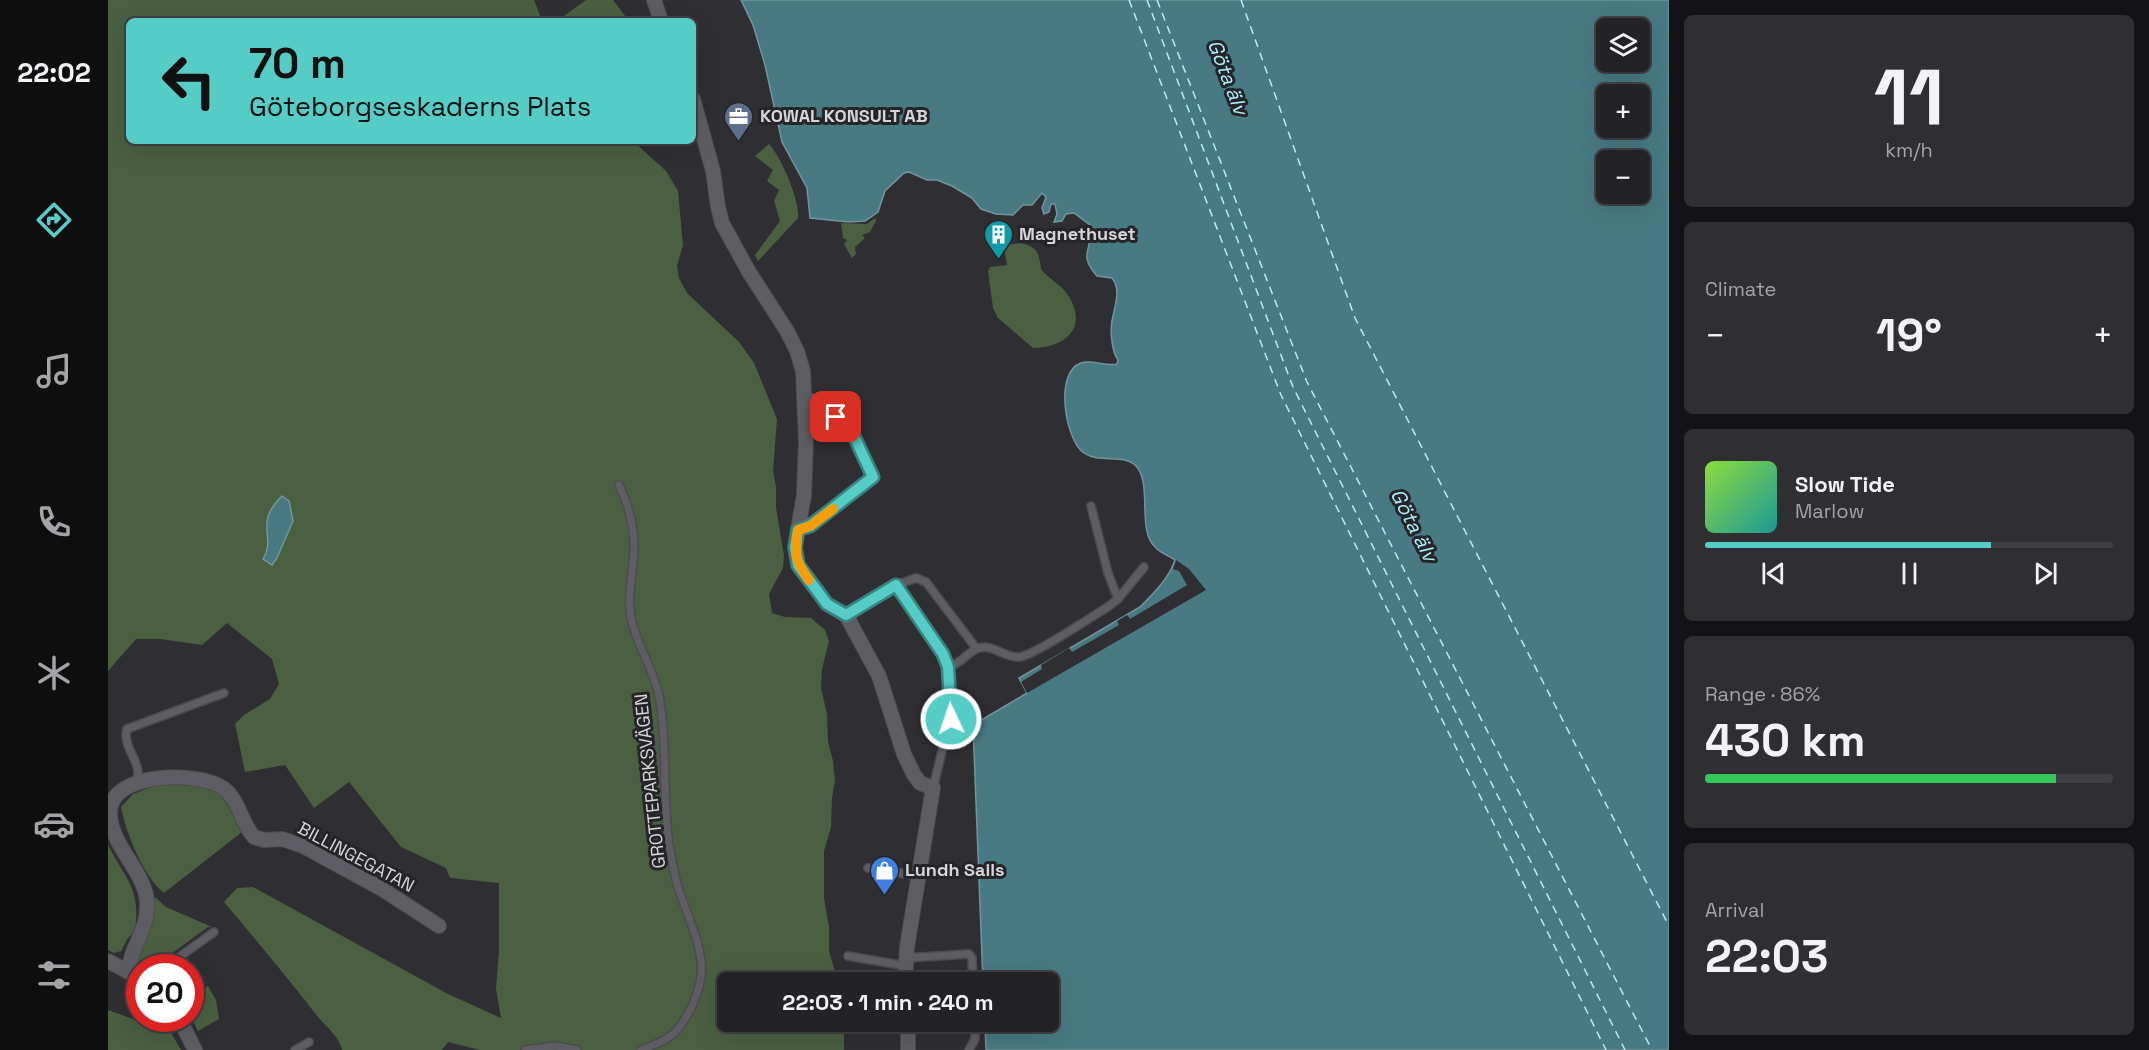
<!DOCTYPE html>
<html lang="en">
<head>
<meta charset="utf-8">
<style>
	:root { --surface:#232226; --page:#2f2f32; --text:#f1f3f6; --muted:#a3a4a7; --line:#403f43; --accent:#55cdc6 }
	body { margin:0; font-family:"Space Grotesk",sans-serif; background:var(--page); color:var(--text); height:100vh; display:flex; flex-direction:column; font-size:22px; white-space:nowrap }
	* { box-sizing:border-box; margin:0 }
	p { font-size:20px; color:var(--muted) }
	.icon { flex:none; width:33px; height:33px; fill:none; stroke:currentColor; stroke-width:2; stroke-linecap:round; stroke-linejoin:round }
	.map { position:relative; flex:1; overflow:hidden }
	.details { display:flex; flex-direction:column; gap:15px; padding:15px; background:#131315; width:480px }
	.details>* { flex:none }
	.top-card { position:absolute; left:18px; top:18px; width:570px; height:126px; border-radius:9px; box-shadow:0 6px 24px #0002,0 0 0 2px var(--line); background:#55cdc6; color:#111; overflow:hidden }
	.tools { position:absolute; left:1488px; top:18px; display:grid; gap:12px }
	.tools a { display:grid; place-items:center; width:54px; height:54px; border-radius:9px; background:var(--surface); box-shadow:0 6px 24px #0002,0 0 0 2px var(--line); font-size:30px }
	.speed { position:absolute; left:18px; top:954px; display:flex; gap:12px; font-size:30px; font-weight:700; text-align:center }
	.speed>* { display:grid; place-content:center; width:78px; height:78px; border-radius:50%; background:var(--surface); box-shadow:0 6px 24px #0002,0 0 0 2px var(--line); line-height:1 }
	.speed .limit { border:9px solid #d22; background:#fff; color:#111 }
	.pin { position:absolute; display:grid; place-items:center; width:51px; height:51px; color:#fff; margin:-26px; border-radius:12px; box-shadow:0 3px 9px #0006 }
	.me { position:absolute; width:66px; margin:-33px; rotate:357deg; stroke-linejoin:round; filter:drop-shadow(0 0 4px #0008) }
	.turn { display:flex; align-items:center; gap:21px; height:126px; padding:0 24px; font-size:27px }
	.turn .icon { width:78px; height:78px; stroke-width:2.5 }
	.turn b { display:block; font-size:42px; line-height:51px }
	.big { font-size:45px; font-weight:700; line-height:1.1 }
	.details .widget { flex:1; display:flex; flex-direction:column; justify-content:center; gap:9px; min-width:0; padding:0 21px; border-radius:9px; background:var(--page) }
	.details .dial { align-items:center; gap:0 }
	.dial b { font-size:78px; line-height:1 }
	.song { display:flex; align-items:center; gap:18px }
	.cover { width:72px; height:72px; border-radius:9px; background:linear-gradient(135deg,hsl(90 70% 55%),hsl(180 70% 35%)) }
	.played { height:6px; border-radius:3px; background:linear-gradient(90deg,var(--accent) 70%,var(--line) 70%) }
	.keys { display:flex; justify-content:space-around; direction:ltr }
	.heat { display:flex; justify-content:space-between; align-items:center; font-size:33px; direction:ltr }
	.charge { height:9px; border-radius:4px; background:linear-gradient(90deg,#34c759 86%,var(--line) 0) }
	.trip { position:absolute; left:609px; top:972px; width:342px; height:60px; border-radius:9px; background:var(--surface); box-shadow:0 6px 24px #0002,0 0 0 2px var(--line); font-weight:700; line-height:60px; text-align:center }
	main { display:flex; flex:1; min-height:0 }
	.menu { display:flex; flex-direction:column; width:108px; justify-content:space-around; align-items:center; background:#0e0e0f; color:var(--muted) }
	.menu .icon { width:42px; height:42px }
	.menu .active { color:var(--accent) }
	.menu b { font-size:27px; color:var(--text) }
	.map>svg:first-child { display:block }
</style>
</head>
<body>
<main>
<nav class="menu">
<b>22:02</b>
<svg class="icon active" aria-label="directions" viewBox="0 0 24 24"><path d="M12 3l9 9-9 9-9-9zM9 14v-3h6M13 9l2 2-2 2"/></svg>
<svg class="icon" aria-label="music" viewBox="0 0 24 24"><path d="M9 18V5l10-2v13"/><circle cx="6" cy="18" r="3"/><circle cx="16" cy="16" r="3"/></svg>
<svg class="icon" aria-label="phone" viewBox="0 0 24 24"><path d="M5 4h4l2 5-3 2q2 4 5 5l2-3 5 2v4C11 20 4 13 5 4z"/></svg>
<svg class="icon" aria-label="climate" viewBox="0 0 24 24"><path d="M12 3v18M4 7l16 10M4 17L20 7"/></svg>
<svg class="icon" aria-label="car" viewBox="0 0 24 24"><path d="M5 17H2v-5l4-1 3-4h7l3 4 3 1v5h-3M9 17h6M6 11h13"/><circle cx="7" cy="17" r="2"/><circle cx="17" cy="17" r="2"/></svg>
<svg class="icon" aria-label="filters" viewBox="0 0 24 24"><path d="M4 7h16M4 17h16"/><circle cx="9" cy="7" r="2"/><circle cx="15" cy="17" r="2"/></svg>
</nav>
<div class="map">
<svg width="1561" height="1050" viewBox="0 0 1561 1050">
	<rect width="100%" height="100%" fill="#2f2e33"/>
	<!-- green -->
	<path fill="#4a6041" d="M0 0H426L434 21H21V141H525L558 171 570 191 575 245 569 266 571 278 579 293 631 342 646 363 669 419 665 471 668 487V507L676 556 675 568 661 594 664 613 677 617 703 618 717 630 721 641 714 669 713 688 719 714 720 742 725 761 727 780 724 798 723 827 716 851V898L721 927V951L730 982H620V1022H736V1050H372L340 1042 334 1050H234C231 1036 219 1028 210 1017 180 978 148 940 116 902L129 888 145 887 340 994 393 1018 388 989 391 950V883L342 878 338 868 293 847 241 782 206 808 177 765 137 772 127 724 136 715 162 699 171 684 164 659 119 623 94 645 52 639H28L0 671Z
		M478 0H505L521 21H460L456 16Z
		M661 144C673 157 692 200 690 218L650 261 647 255 672 221 666 201 671 190 659 181 665 170 647 156Z
		M767 218 768 221 762 232 754 235 757 238 747 247 748 254 744 258 736 244 739 240 735 238 733 223 759 224Z
		M911 243C929 246 931 252 933 269 940 278 950 283 957 291 982 324 961 347 925 348L890 318 885 308 880 271 882 267 899 265 896 247 899 245Z
		M54 783 96 787 114 795 134 832 56 893C35 876 18 833 13 807L25 794Z
		M0 845C18 880 33 888 27 931L20 938 13 951 6 953 0 950Z
		M47 897 58 907 104 927H100L45 967 31 969 28 965C30 955 35 947 39 937 44 924 44 911 47 897Z
		M100 986 108 1000 111 1019 90 1031 83 1017V993L84 995Z
		M24 987 31 993 32 1018 55 1019 73 1050H0V1010L25 1019Z"/>
	<!-- water -->
	<path fill="#487a83" stroke="#73959c" stroke-width="1.5" fill-rule="evenodd" d="M633 0H1561V1050H878L877 1022H940V982H875L865 725 919 693 911 678 1032 607C1045 594 1062 577 1067 560 1061 556 1053 553 1048 548 1028 531 1045 484 1028 466 1016 453 992 464 976 453 957 440 946 372 973 363 984 359 997 367 1009 364L1010 360C1004 352 1002 332 1004 321 1006 308 1014 290 1004 278L989 276C968 253 987 248 982 225L966 213 958 214 954 221 946 222 949 214 947 204H943L941 212 936 214 934 208 938 197 934 193 924 205H915L905 215 888 214 873 209 864 198 844 186 829 180H819L801 172 796 173 777 191 770 212 757 221 741 222 702 218 699 188 674 142 657 65 645 25ZM1498 28H1532V62H1498ZM1498 94H1532V128H1498ZM1498 160H1532V194H1498Z
		M174 496 181 501 185 521 169 558 164 565 155 559C169 537 145 524 174 496Z"/>
	<!-- pier -->
	<path fill="#2f2e33" d="M1068 560 1081 569 1098 590 919 693 913 682 934 669 933 665 961 648 964 652 1011 625 1009 621 1019 615 1022 619 1079 585 1071 571 1065 569Z"/>
	<g fill="none" stroke-linecap="round" stroke-linejoin="round">
		<!-- ferry -->
		<path stroke="#aef0fd" stroke-width="1.5" stroke-dasharray="8 6" stroke-linecap="butt" d="M1021 0 1173 395 1498 1050
			M1039 0 1185 387 1517 1050
			M1049 0 1199 382 1544 1050
			M1133 0 1247 318 1561 926"/>
		<defs>
			<path id="lane" d="M511 485C520 504 526 525 526 546 526 567 520 589 522 610 525 640 545 666 551 696 560 745 554 796 561 845 564 860 566 875 571 890 579 915 597 951 593 977 590 996 579 1021 565 1034 556 1042 543 1046 533 1050
				M983 506 1000 573 1010 599
				M690 530 702 526 765 477 746 436 738 425 697 393
				M788 585 808 578 818 582 868 648
				M738 615 788 585 835 654 840 667 842 719 825 788
				M840 667C855 663 860 651 871 648 886 644 896 658 911 657 925 656 985 616 1001 606L1010 599 1036 567
				M28 782C37 764 13 748 19 729L116 693
				M760 868 811 876
				M740 956 798 966
				M798 958 861 954 864 958 865 982
				M56 968 106 932
				M187 1050 201 1042
				M417 1050 447 1046 469 1050
				M861 1050 867 1039V1022"/>
			<path id="street" d="M546 0 553 21
				M585 99 605 171 610 207 614 223 641 272 679 331 689 351 695 371 698 440 696 495 687 547 690 565 719 604 738 615 771 676 796 754 806 775 812 783 825 788 799 947 797 982
				M0 961 32 978
				M21 971C22 947 41 930 39 901 36 870 3 846 2 814 0 771 91 771 115 788 131 799 133 823 146 837L156 840 174 839 195 846 274 889 331 926
				M71 1018 87 1050
				M800 1022V1050"/>
		</defs>
		<!-- lane casing -->
		<use href="#lane" stroke="#4c4c50" stroke-width="10"/>
		<!-- street casing -->
		<use href="#street" stroke="#4c4c50" stroke-width="16"/>
		<!-- lane -->
		<use href="#lane" stroke="#5e5d63" stroke-width="7"/>
		<!-- street -->
		<use href="#street" stroke="#5e5d63" stroke-width="14"/>
	</g>
	<g fill="none" stroke-linecap="round" stroke-linejoin="round">
		<defs>
			<path id="route" d="M728 417 746 436 765 477 702 526 690 530 687 547 690 565 719 604 738 615 788 585 835 654 840 667 843 719"/>
		</defs>
		<!-- route casing -->
		<use href="#route" stroke="#378581" stroke-width="15"/>
		<!-- route -->
		<use href="#route" stroke="#55cdc6" stroke-width="10"/>
		<!-- slow -->
		<path stroke="#f59e0b" stroke-width="10" d="M701 580C686 559 687 555 690 530L702 526 725 509"/>
	</g>
	<!-- icons -->
	<defs>
		<symbol id="office-pin" viewBox="-11 -11 22 30"><path d="M0 17L-7.5 6A9.5 9.5 0 1 1 7.5 6Z" fill="#5c6f8a" stroke="#252529"/><path d="M-6-3h4V-5.5h4V-3h4V5H-6ZM-1-4.5V-3h2v-1.5ZM-6 0V1H6V0Z" fill="#fff"/></symbol>
		<symbol id="building-pin" viewBox="-11 -11 22 30"><path d="M0 17L-7.5 6A9.5 9.5 0 1 1 7.5 6Z" fill="#0f9aa8" stroke="#252529"/><path d="M-4-6H4V6H1V3H-1V6H-4ZM-2.5-4.3h1.7v1.8h-1.7ZM.8-4.3h1.7v1.8H.8ZM-2.5-1h1.7V.8h-1.7ZM.8-1h1.7V.8H.8Z" fill="#fff"/></symbol>
		<symbol id="shop-pin" viewBox="-11 -11 22 30"><path d="M0 17L-7.5 6A9.5 9.5 0 1 1 7.5 6Z" fill="#3f7fe0" stroke="#252529"/><path d="M-5-2.5h2.3a2.7 3.5 0 0 1 5.4 0H5L5.5 6h-11ZM-1.5-2.5h3a1.5 2.3 0 0 0-3 0Z" fill="#fff"/></symbol>
	</defs>
	<g fill-rule="evenodd">
		<use href="#office-pin" x="614" y="100" width="33" height="45"/>
		<use href="#building-pin" x="874" y="218" width="33" height="45"/>
		<use href="#shop-pin" x="760" y="854" width="33" height="45"/>
	</g>
	<g text-anchor="middle" stroke-width="6" stroke-linejoin="round" paint-order="stroke">
		<!-- poi labels -->
		<g font-size="18" font-weight="bold" fill="#d6d5d8" stroke="#252529" text-anchor="start">
			<text x="652" y="122">KOWAL KONSULT AB</text>
			<text x="911" y="240">Magnethuset</text>
			<text x="797" y="876">Lundh Sails</text>
		</g>
		<!-- street labels -->
		<g font-size="18" fill="#d6d5d8" stroke="#252529">
			<text transform="translate(542 781) rotate(-96)" y="6">GROTTEPARKSVÄGEN</text>
			<text transform="translate(248 857) rotate(28)" y="6">BILLINGEGATAN</text>
		</g>
		<!-- water labels -->
		<g font-size="20" font-style="italic" fill="#aef0fd" stroke="#252529">
			<text transform="translate(1120 77) rotate(69)" y="7">Göta älv</text>
			<text transform="translate(1306 525) rotate(63)" y="7">Göta älv</text>
		</g>
	</g>
</svg>
<div class="tools">
<a><svg class="icon" aria-label="layers" viewBox="0 0 24 24"><path d="M12 4l9 5-9 5-9-5zM3 14l9 5 9-5"/></svg></a>
<a>+</a>
<a>−</a>
</div>
<div class="speed"><div class="limit">20</div></div>
<div class="pin" style="left:728px;top:417px;background:#d93025"><svg class="icon" aria-label="arrive" viewBox="0 0 24 24"><path d="M6 21V4h12l-3 4 3 4H6"/></svg></div>
<svg class="me" style="left:843px;top:719px" viewBox="-20 -20 40 40"><circle r="17" fill="#55cdc6" stroke="#fff" stroke-width="3"/><path d="M0-11L8 9 0 5-8 9z" fill="#fff"/></svg>
<div class="trip">22:03 · 1 min · 240 m</div>
<div class="top-card">
<div class="turn"><svg class="icon" aria-label="left" viewBox="0 0 24 24"><path d="M17 20v-9H6M10 6l-5 5 5 5"/></svg><div><b>70 m</b>Göteborgseskaderns Plats</div></div>
</div>
</div>
<section class="details">
<div class="widget dial"><b>11</b><p>km/h</p></div>
<div class="widget"><p>Climate</p>
<div class="heat"><a>−</a><b class="big">19°</b><a>+</a></div>
</div>
<div class="widget">
<div class="song"><i class="cover"></i><div><b>Slow Tide</b><p>Marlow</p></div></div>
<div class="played"></div>
<div class="keys"><svg class="icon" aria-label="previous" viewBox="0 0 24 24"><path d="M18 5L8 12l10 7zM5 5v14"/></svg><svg class="icon" aria-label="pause" viewBox="0 0 24 24"><path d="M8 5v14M16 5v14"/></svg><svg class="icon" aria-label="next" viewBox="0 0 24 24"><path d="M6 5l10 7-10 7zM19 5v14"/></svg></div>
</div>
<div class="widget"><p>Range · 86%</p><b class="big">430 km</b><div class="charge"></div></div>
<div class="widget"><p>Arrival</p><b class="big">22:03</b></div>
</section>
</main>
</body>
</html>
